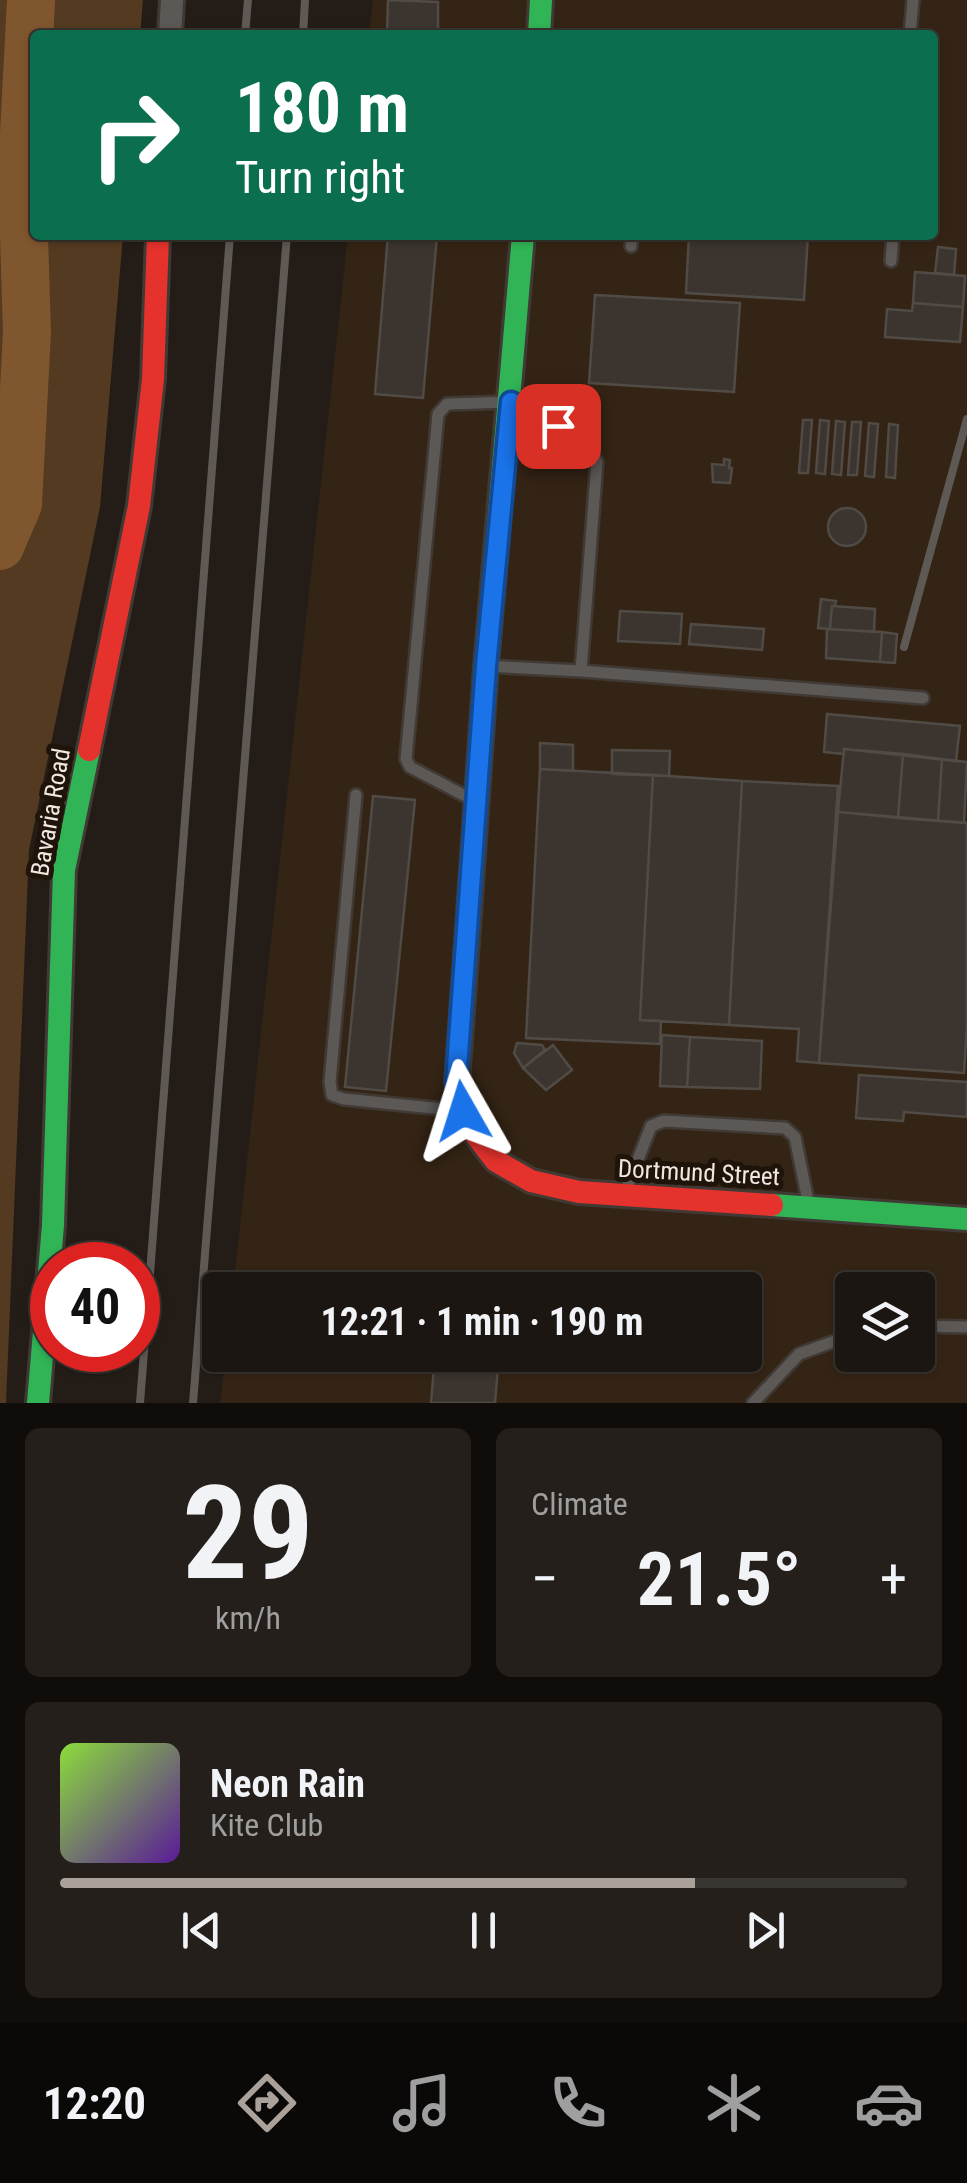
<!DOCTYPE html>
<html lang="en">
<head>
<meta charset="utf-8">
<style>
	:root { --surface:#1b1611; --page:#241f1a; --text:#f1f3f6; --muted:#a09f9f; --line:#393531; --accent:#a9a19a }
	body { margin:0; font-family:"Roboto Condensed",sans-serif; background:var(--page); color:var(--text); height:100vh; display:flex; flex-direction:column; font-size:38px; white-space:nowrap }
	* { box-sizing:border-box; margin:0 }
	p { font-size:32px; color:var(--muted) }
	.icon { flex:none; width:55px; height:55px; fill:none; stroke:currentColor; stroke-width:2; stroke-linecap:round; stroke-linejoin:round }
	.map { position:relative; height:1403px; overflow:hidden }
	.sheet { display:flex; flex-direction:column; gap:25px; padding:25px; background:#0f0c09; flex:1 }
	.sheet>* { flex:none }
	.top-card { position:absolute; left:30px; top:30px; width:908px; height:210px; border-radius:10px; box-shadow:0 2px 8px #0004,0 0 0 2px var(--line); background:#0b6e4f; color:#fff; overflow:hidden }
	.buttons { position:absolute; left:835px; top:1272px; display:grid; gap:20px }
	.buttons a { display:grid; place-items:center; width:100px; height:100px; border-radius:10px; background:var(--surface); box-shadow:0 2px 8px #0004,0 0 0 2px var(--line); font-size:50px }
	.speed { position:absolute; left:30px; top:1242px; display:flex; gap:20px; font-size:50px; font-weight:700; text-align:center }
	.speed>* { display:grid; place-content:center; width:130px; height:130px; border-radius:50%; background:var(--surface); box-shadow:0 2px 8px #0004,0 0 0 2px var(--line); line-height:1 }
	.speed .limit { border:15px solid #d22; background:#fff; color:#111 }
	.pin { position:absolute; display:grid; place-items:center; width:85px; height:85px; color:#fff; margin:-42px; border-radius:20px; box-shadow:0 5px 15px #0006 }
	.me { position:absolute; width:110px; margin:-55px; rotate:354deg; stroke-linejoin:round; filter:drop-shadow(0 0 8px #0008) }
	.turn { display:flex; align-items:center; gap:35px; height:210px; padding:0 40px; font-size:45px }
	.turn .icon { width:130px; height:130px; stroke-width:2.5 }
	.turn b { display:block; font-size:70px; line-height:85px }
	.big { font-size:75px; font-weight:700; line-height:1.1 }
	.sheet .widget { flex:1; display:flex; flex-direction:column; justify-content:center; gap:15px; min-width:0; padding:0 35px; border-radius:15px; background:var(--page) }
	.sheet .dial { align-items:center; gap:0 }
	.dial b { font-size:130px; line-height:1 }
	.song { display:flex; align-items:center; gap:30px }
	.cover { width:120px; height:120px; border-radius:15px; background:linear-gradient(135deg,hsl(90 70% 55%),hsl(270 70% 35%)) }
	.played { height:10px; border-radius:5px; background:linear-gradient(90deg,var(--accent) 75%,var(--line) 75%) }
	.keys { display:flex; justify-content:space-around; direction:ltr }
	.heat { display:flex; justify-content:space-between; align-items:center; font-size:55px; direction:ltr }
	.sheet .tiles { flex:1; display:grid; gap:25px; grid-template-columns:1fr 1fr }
	.widget:last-child { grid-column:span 2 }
	.trip { position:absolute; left:202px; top:1272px; width:560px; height:100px; border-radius:10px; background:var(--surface); box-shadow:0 2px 8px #0004,0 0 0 2px var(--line); font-weight:700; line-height:100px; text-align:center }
	.dock { display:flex; height:160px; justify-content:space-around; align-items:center; background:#0b0907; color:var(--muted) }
	.dock .icon { width:70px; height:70px }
	.dock .on { color:var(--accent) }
	.dock b { font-size:45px; color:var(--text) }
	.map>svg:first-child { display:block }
</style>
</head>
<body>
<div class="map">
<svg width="967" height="1403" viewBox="0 0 967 1403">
	<rect width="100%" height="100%" fill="#241d17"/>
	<!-- built -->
	<path fill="#342415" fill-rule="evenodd" d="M373 0H967V1403H220L226 1355H745V1290H233L348 235H932V35H369ZM852 1290H918V1355H852Z"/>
	<!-- green -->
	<path fill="#543a20" d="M0 0H143L140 35H35V235H123L100 507 29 850 6 1403H0Z"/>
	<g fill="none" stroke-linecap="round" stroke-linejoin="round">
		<!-- river -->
		<path stroke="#80562e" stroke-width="48" d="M0 546 18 504 27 332 22 172 31 0"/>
	</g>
	<!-- building -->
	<path fill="#3b342f" stroke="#514b46" stroke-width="2.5" d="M388 0 438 2V35H387Z
		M388 235H437L423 398 375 394Z
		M689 235H808L804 300 686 293Z
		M938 247 956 249 954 275 935 273Z
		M915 272 965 276 963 307 913 303Z
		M595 295 740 303 734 392 589 383Z
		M913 303 963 307 960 342 885 337 887 309 912 311Z
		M803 420H812L808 473H799Z
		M820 420 829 421 825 474 816 473Z
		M836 421 845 422 841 475 832 474Z
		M852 422H861L857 475H848Z
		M869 423 878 424 874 477 865 476Z
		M889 424 898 425 895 478 886 477Z
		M724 459 730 460 729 468H732L730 483 713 482 712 464 724 465Z
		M828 527a19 19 0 1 1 38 0a19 19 0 1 1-38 0Z
		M821 599 836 601 835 606H832L830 629 818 628Z
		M832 606 875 609 874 632 830 629Z
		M620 611 682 614 680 644 618 641Z
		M691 624 764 629 762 650 689 644Z
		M827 629 882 632 880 662 826 658Z
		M882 632 897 634 895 663 880 662Z
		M827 714 960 726 956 761 844 749V754L824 752Z
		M540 743 573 745V771L540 769Z
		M844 749 903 754 898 818 838 812Z
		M612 750 670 751 669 776 612 774Z
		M903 754 942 759 938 821 898 818Z
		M942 759 967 762 964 823 938 821Z
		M540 769 653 775 640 1020 661 1021 660 1044 526 1038Z
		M653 775 742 781 729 1025 640 1020Z
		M742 781 838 786 819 1063 797 1061 799 1029 729 1025Z
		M373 796 415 800 386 1091 345 1087Z
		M838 812 967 823V1025L964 1073 819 1063Z
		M662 1035 690 1037 687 1087 660 1086Z
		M690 1037 762 1041 760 1089 687 1087Z
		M517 1043 542 1045 545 1050 523 1068 514 1053Z
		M553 1045 572 1070 546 1090 523 1068Z
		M859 1075 967 1082V1117L904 1112 903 1121 856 1118Z
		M435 1355H499L495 1403H431Z"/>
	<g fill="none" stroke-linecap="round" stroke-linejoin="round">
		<defs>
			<path id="lane" d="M910 35 913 0
				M631 246 632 235
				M891 261 893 235
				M581 671 923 698
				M356 795 330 1082 332 1095 344 1099 463 1111
				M473 800 410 767 406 759 438 414 447 404 511 402 582 438 597 462 581 671 486 666
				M625 1193 651 1126 664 1121 785 1128 795 1137 809 1206
				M918 1326 967 1327
				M753 1403 799 1354 852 1335"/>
			<path id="street" d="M170 35 172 0"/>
			<path id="fast" d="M539 35 541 0
				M467 942 486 666 523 235
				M772 1205 967 1219
				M38 1403 53 1225 64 870 89 750"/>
			<path id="jam" d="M89 750 139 506 153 379 158 235
				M467 942 457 1082 472 1130 496 1161 531 1181 579 1192 772 1205"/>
		</defs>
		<!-- lane casing -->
		<use href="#lane" stroke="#403934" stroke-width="16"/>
		<!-- street casing -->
		<use href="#street" stroke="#403934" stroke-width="28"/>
		<!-- fast casing -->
		<use href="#fast" stroke="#403934" stroke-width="28"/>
		<!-- jam casing -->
		<use href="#jam" stroke="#403934" stroke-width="28"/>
		<!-- lane -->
		<use href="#lane" stroke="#5b5856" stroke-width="11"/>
		<!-- street -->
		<use href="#street" stroke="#5b5856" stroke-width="22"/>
		<!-- fast -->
		<use href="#fast" stroke="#30b455" stroke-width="22"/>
		<!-- jam -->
		<use href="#jam" stroke="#e5322d" stroke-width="22"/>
		<!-- rail -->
		<path stroke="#5e5955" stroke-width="8" d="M245 35 248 0
			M303 35 305 0
			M904 647 967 419
			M140 1403 230 235
			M193 1403 287 235"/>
	</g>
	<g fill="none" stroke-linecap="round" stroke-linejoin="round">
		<defs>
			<path id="route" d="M463 1111 456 1082 486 666 511 402 558 426"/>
		</defs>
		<!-- route casing -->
		<use href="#route" stroke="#114b97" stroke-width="25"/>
		<!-- route -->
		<use href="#route" stroke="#1a73e8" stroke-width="18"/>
	</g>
	<g text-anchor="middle" stroke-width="10" stroke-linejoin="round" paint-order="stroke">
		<!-- street labels -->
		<g font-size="25" fill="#f1e8e1" stroke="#1f1409">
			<text transform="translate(50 812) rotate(-80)" y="9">Bavaria Road</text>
			<text transform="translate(699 1172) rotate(3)" y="9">Dortmund Street</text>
		</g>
	</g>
</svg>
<div class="buttons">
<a><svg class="icon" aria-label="layers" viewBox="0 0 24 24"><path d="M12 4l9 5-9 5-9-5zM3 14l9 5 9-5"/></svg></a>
</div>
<div class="speed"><div class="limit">40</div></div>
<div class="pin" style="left:558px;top:426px;background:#d93025"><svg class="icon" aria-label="arrive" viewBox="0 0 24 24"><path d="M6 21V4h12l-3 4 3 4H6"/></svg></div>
<svg class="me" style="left:463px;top:1111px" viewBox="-20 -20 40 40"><path d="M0-17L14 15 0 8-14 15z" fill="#1a73e8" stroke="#fff" stroke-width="4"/></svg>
<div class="trip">12:21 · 1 min · 190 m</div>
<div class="top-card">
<div class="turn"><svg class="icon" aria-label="right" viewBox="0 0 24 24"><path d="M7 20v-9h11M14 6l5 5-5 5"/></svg><div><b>180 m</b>Turn right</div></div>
</div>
</div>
<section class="sheet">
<div class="tiles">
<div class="widget dial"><b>29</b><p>km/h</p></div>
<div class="widget"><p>Climate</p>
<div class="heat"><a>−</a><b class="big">21.5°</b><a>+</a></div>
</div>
<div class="widget">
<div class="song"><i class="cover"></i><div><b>Neon Rain</b><p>Kite Club</p></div></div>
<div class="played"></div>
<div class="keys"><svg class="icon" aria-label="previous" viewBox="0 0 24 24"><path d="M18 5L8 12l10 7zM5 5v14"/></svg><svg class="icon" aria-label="pause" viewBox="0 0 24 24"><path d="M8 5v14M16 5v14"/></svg><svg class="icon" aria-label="next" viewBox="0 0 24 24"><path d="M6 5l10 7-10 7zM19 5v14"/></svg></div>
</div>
</div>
</section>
<nav class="dock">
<b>12:20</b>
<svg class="icon on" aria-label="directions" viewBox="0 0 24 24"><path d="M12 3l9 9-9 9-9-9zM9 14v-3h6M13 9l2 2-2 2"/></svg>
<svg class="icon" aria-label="music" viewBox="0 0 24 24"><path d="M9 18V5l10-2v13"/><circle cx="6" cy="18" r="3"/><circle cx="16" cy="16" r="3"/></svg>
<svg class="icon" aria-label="phone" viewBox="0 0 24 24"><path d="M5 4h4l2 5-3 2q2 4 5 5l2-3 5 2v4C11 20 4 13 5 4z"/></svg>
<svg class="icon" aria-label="climate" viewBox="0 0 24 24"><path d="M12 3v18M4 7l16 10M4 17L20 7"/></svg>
<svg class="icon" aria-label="car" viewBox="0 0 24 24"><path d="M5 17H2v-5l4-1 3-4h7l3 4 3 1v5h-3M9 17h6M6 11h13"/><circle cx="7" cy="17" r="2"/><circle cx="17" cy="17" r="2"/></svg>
</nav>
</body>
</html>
